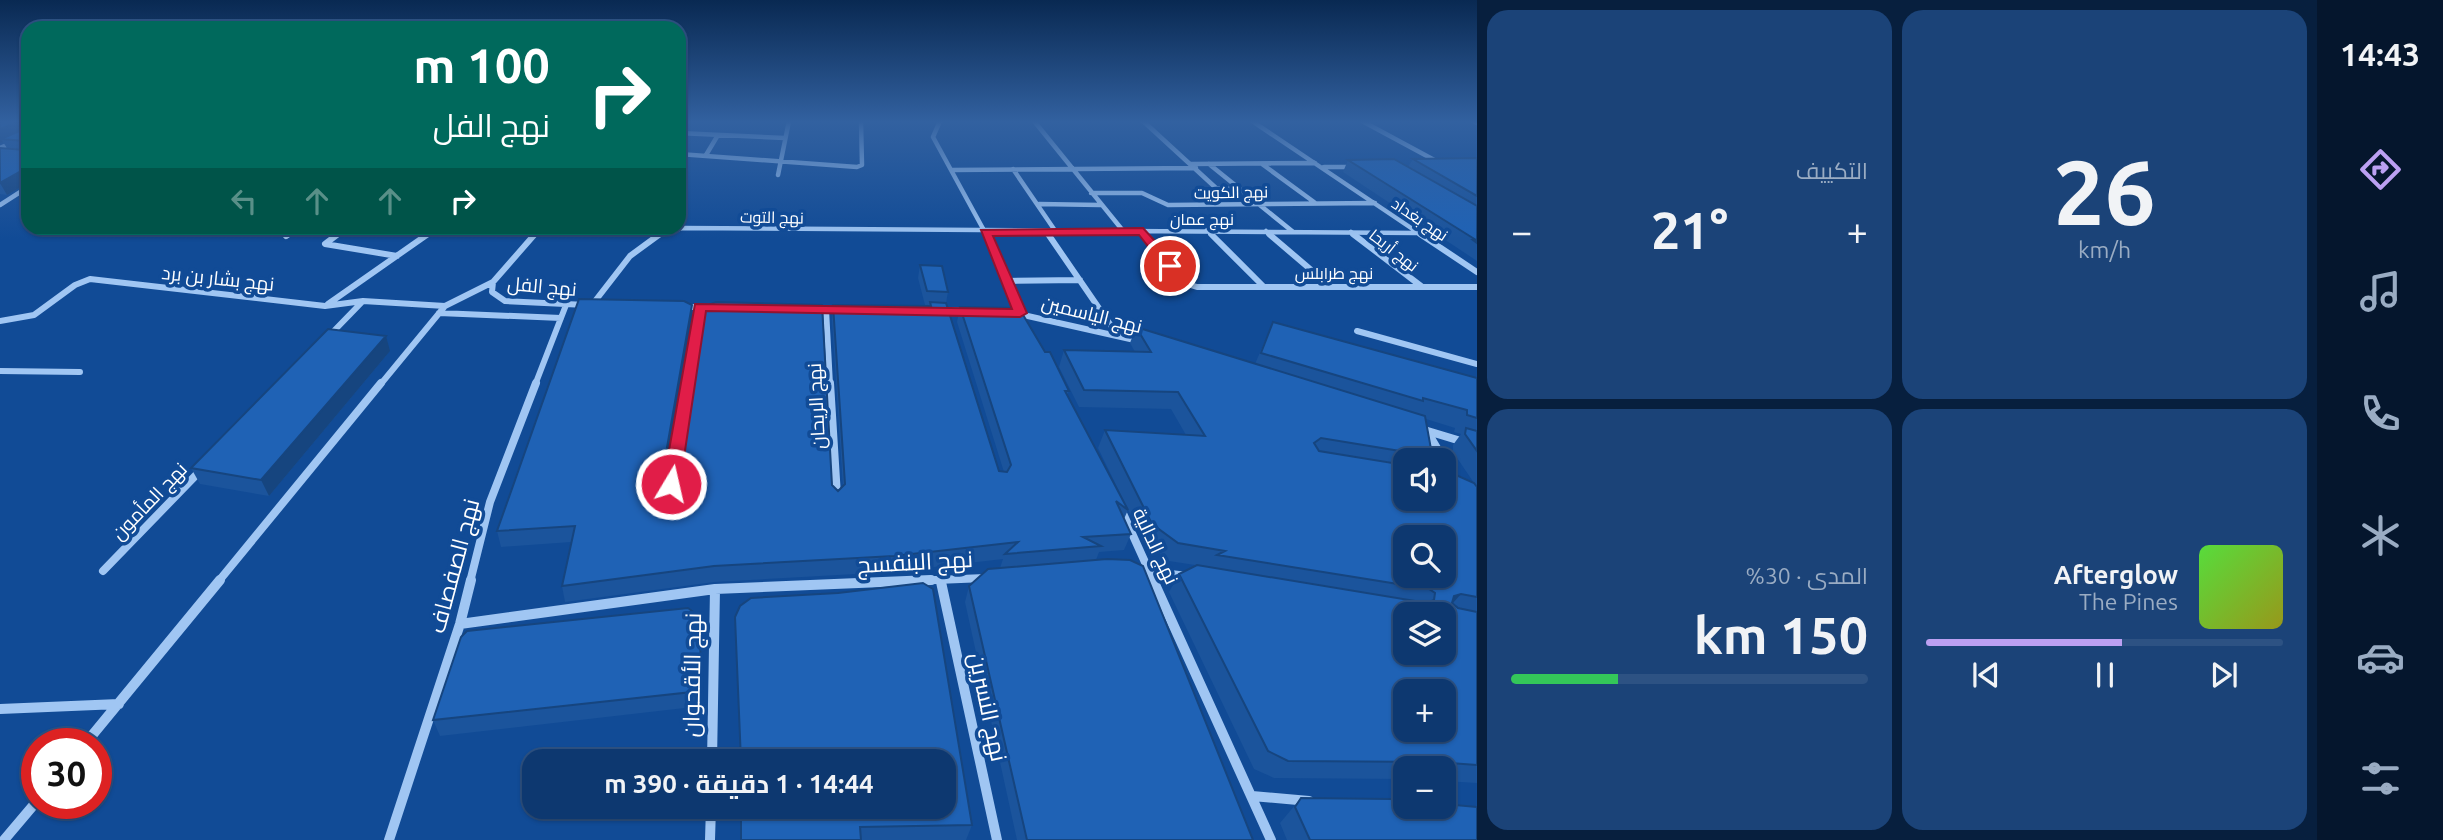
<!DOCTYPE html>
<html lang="ar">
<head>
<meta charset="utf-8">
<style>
	:root { --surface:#0d3870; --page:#1b4378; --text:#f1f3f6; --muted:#9aacc3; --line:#2d5283; --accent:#bca0f2 }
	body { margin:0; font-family:Ubuntu,Cairo,sans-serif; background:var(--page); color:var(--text); direction:rtl; height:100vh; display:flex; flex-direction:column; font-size:26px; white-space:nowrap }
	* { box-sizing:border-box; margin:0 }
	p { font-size:23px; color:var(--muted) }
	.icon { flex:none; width:38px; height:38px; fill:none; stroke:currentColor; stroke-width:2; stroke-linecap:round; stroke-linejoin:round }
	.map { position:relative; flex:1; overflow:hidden; direction:ltr }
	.details { display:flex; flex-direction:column; gap:10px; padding:10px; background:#071f3e; width:840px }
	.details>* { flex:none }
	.banner { position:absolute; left:21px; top:21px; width:665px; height:214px; border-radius:21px; box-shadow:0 2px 5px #0004,0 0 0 2px var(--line); direction:rtl; background:#00695c; color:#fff; overflow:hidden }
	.tools { position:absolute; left:1393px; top:448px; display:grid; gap:14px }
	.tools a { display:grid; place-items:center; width:63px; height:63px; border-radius:14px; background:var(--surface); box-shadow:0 2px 5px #0004,0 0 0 2px var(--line); font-size:35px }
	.speed { position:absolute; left:21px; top:728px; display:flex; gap:14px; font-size:35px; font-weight:700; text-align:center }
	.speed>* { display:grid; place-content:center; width:91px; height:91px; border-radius:50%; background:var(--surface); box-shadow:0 2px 5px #0004,0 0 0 2px var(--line); line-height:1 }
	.speed .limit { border:10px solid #d22; background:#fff; color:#111 }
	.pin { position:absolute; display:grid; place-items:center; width:60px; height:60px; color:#fff; margin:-30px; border:4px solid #fff; border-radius:50%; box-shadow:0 2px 7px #0007 }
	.me { position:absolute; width:77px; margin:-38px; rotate:9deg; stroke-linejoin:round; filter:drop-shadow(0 0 5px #0008) }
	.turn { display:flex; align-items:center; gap:24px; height:147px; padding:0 21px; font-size:32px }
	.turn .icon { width:91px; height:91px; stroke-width:2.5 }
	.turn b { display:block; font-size:49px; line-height:60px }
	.lanes { display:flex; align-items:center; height:66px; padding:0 21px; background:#0003; justify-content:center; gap:35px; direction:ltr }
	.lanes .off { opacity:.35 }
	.big { font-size:52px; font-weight:700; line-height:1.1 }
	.details .widget { flex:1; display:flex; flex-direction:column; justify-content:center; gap:10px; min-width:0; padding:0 24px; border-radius:21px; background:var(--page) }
	.details .dial { align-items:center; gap:0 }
	.dial b { font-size:91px; line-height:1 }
	.song { display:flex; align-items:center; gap:21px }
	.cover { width:84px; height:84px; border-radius:10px; background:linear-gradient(135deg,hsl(110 70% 55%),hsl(60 70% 35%)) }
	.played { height:7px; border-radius:4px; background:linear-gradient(90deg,var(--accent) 55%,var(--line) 55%) }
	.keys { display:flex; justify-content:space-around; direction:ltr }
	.heat { display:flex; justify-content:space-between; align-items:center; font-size:38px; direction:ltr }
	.charge { height:10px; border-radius:5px; background:linear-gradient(90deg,#34c759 30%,var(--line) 0) }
	.details .tiles { flex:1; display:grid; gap:10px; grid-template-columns:repeat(2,1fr) }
	.trip { position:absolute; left:522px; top:749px; width:434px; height:70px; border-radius:21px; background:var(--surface); box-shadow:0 2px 5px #0004,0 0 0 2px var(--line); font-weight:700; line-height:70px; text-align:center; direction:rtl }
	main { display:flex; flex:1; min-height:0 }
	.menu { display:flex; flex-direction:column; width:126px; justify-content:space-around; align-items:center; background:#05162d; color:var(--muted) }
	.menu .icon { width:49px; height:49px }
	.menu .on { color:var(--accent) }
	.menu b { font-size:32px; color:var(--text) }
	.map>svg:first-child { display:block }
</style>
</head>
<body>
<main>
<nav class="menu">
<b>14:43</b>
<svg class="icon on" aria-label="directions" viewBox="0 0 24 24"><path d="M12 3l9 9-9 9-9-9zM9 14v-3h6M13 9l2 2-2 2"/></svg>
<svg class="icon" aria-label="music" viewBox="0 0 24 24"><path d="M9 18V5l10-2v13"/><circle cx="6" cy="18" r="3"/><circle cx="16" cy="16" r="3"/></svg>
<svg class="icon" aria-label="phone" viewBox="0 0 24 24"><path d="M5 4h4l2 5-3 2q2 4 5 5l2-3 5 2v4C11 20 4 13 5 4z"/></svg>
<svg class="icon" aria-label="climate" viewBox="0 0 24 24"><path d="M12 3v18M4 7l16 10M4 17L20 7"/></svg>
<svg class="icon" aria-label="car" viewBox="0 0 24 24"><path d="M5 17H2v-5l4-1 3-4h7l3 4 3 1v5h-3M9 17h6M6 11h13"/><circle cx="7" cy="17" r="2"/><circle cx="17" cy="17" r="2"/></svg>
<svg class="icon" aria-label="filters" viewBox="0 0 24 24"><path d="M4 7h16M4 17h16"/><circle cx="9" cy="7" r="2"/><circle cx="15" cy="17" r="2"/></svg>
</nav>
<section class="details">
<div class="tiles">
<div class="widget dial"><b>26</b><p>km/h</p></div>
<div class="widget"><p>التكييف</p>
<div class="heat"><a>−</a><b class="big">21°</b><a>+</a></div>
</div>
<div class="widget">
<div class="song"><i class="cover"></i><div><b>Afterglow</b><p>The Pines</p></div></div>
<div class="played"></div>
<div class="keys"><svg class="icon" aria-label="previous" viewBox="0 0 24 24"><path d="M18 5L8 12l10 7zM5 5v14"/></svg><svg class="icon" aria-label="pause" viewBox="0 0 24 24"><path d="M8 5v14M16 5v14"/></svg><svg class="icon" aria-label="next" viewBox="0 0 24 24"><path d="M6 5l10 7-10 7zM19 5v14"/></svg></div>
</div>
<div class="widget"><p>المدى · 30%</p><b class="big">150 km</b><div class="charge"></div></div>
</div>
</section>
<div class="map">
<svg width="1477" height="840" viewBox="0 0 1477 840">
	<rect width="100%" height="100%" fill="#114b96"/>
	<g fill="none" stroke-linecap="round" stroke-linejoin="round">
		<!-- street-far3 -->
		<path stroke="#a0c6f3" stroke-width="4.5" d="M940 121 933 137 987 236
			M1034 121 1124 232
			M1143 121 1216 188 1238 189
			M1252 121 1423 236
			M1362 121 1438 162
			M1473 121 1477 123
			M679 133 785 138
			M0 148 28 136
			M679 154 857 167 862 165 861 121
			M706 155 718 135
			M1191 164 1315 163
			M1209 164 1292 231
			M1262 164 1314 202
			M1324 167H1354
			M1013 169 1056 232
			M951 170 1196 168
			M778 175 789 121
			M1091 193H1142L1168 205 1375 203
			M1039 204 1100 205
			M0 205 28 187
			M1207 230 1213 236
			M1046 231 1049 236
			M1143 231 1147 236
			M1266 231 1271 236
			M1351 232 1356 236
			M287 236 297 228
			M336 236 346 228
			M425 236 436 228
			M533 236 540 228
			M656 236 682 228 1418 233"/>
		<!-- street-far2 -->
		<path stroke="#a0c6f3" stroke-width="6" d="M338 234 325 244 397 256
			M986 234 1021 315
			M1048 234 1116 333
			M1145 234 1184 283 1197 287H1477
			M1211 234 1263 286
			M1269 234 1330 286
			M1353 234 1421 286
			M1420 234 1477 272
			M286 236 289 234
			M1006 281 1080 280
			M493 282 492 292 505 301 586 305
			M328 304 428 234
			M592 305 630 256 660 234
			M685 307H712
			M815 309H841
			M826 309 830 385
			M941 310 967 311
			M439 313 561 318
			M1014 313 1139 341
			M0 321 34 315 75 285 90 279 325 306 363 301 445 306
			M1357 331 1477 364
			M329 336 362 302
			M0 371 80 372
			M380 385 445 306 493 282 535 234
			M535 385 566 305
			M687 385 700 307"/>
		<!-- street-far1 -->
		<path stroke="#a0c6f3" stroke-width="8" d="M830 383 837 496
			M1421 429 1477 446
			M1427 431 1444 460
			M1444 460 1455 481
			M668 506 688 383
			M1121 509 1154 582
			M1137 570 1187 576
			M103 571 200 471
			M218 582 381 383
			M470 582 490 502 536 383
			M888 582 985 578"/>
		<!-- street -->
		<path stroke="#a0c6f3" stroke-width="10" d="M1153 580 1271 840
			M941 582 997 840
			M460 624 715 589 931 580
			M0 709 119 704
			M85 744 220 580
			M712 761 715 589
			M1252 796 1309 801
			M4 840 37 801
			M389 840 460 624 471 580
			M710 840 711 807"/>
	</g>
	<!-- wall -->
	<path fill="#1b549c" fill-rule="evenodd" d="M0 121H28V183L7 195 0 194V148H7L3 142 0 143Z
		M1477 158V261L1343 172 1348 160 1408 167 1413 159Z
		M920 265 948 292 946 303 999 471 1004 472 957 322 960 307 1069 391 1067 395 1128 510 1124 519 1131 534 1124 550 1099 552 1096 560 1253 840H1017L965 602 969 586 1000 568 1003 559 891 572 714 582 565 602 562 586 571 542 501 547 497 531 692 305V319L662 498 664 501 832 485 838 491 843 487 832 320 833 305 930 306V305H925L918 278Z
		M1273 322 1477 378V783L1444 781V768H1405V779L1274 778 1254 769 1169 592 1179 574 1195 565 1169 561 1144 542 1098 448 1105 430 1186 435 1171 409 1079 407 1059 367 1064 350 1135 352 1130 343 1136 327 1255 364ZM1426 419 1455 428 1454 432 1461 434 1453 445V452L1474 483 1405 499V460H1433Z
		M390 351 269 496 200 484 191 468Z
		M923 583 933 589 972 825 966 840H741V807H943V761H741L735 632V617L740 606 751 598 838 593Z
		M701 633 702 706 440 736 433 720Z
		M1301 798 1477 840H1287L1280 823Z"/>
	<!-- shaded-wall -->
	<path fill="#16457f" d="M20 121H21L27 131 1 139 3 142 0 143V129Z
		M28 167V183L7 195 0 183Z
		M692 305V319L661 509 659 493Z
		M386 336 390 351 269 496 261 480Z
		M1461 594 1445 612 1454 596Z"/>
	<!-- building -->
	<path fill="#1f62b5" stroke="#16457f" stroke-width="2" fill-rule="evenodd" d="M0 121H20L0 129Z
		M22 121H28V167L0 183V148L24 150V141L1 139 24 129 26 123Z
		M1477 158V196L1413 159Z
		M1394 159 1477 206V243L1473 240H1476L1348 160Z
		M920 265 942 266 948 292 927 291Z
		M579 299 684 301 692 305 659 493 664 501 672 495 703 307 716 302 822 305 832 485 838 491 845 484 833 305 931 306 930 302 946 303 999 471 1007 472 1011 465 960 307 1019 308 1045 352H1050L1069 391H1065L1128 510 1116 501 1131 534 1083 537 1101 546 1005 554 1018 542 894 556 714 566 562 586 575 526 497 531Z
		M1273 322 1477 378V418L1467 415V410L1423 398V401L1261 353Z
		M1136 327 1425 416 1433 460H1422L1418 454 1321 438 1314 443 1319 451 1405 465V499H1444V473L1456 475 1474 483 1477 487V597L1461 594 1454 596 1452 603 1458 608 1477 612V765L1436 762 1288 761 1268 751 1179 574 1197 565 1427 603 1434 600 1435 593 1429 589 1217 555 1225 551 1178 543 1152 524 1105 430 1205 436 1178 392 1084 390 1064 350 1151 352ZM1405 537H1444V576H1405ZM1405 614H1444V653H1405ZM1405 691H1444V730H1405Z
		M328 329 386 336 261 480 191 468Z
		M1466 428 1477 431V451L1465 434Z
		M1107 559 1130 560 1143 566 1253 840H1027L969 586 988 569Z
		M923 583 933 589 972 825 860 827 861 840H741V807H943V761H741L735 617 740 606 751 598 838 593Z
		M688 608 700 617 701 691 433 720 461 637 467 631Z
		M1301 798 1390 799 1405 800V807H1444V804L1477 807V840H1310L1295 807Z"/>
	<!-- sky -->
	<linearGradient id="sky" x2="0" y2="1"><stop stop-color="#092952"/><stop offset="0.51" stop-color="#3261a0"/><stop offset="1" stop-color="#3261a0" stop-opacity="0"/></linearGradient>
	<rect width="1477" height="239" fill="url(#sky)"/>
	<!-- route -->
	<path fill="#e11d48" stroke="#92132f" stroke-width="2" d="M1143 228 1175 263V269H1166L1139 235 993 236 1027 313 1020 317 706 311 680 484 671 490 663 484 695 304 1012 309 981 230Z"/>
	<g text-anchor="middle" stroke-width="7" stroke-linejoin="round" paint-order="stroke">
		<!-- far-street labels -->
		<g font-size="16" fill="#fff" stroke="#114b96">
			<text transform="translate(1231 192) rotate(-1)" y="6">نهج الكويت</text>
			<text transform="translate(772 217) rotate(1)" y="6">نهج التوت</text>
			<text x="1202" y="225">نهج عمان</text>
			<text transform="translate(1420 219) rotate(34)" y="6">نهج بغداد</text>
			<text transform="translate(1394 250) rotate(38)" y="6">نهج أريحا</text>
			<text x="1334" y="279">نهج طرابلس</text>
		</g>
		<!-- street labels -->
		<g font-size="19" fill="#fff" stroke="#114b96">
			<text transform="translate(218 278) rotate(6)" y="7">نهج بشار بن برد</text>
			<text transform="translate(542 286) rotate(5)" y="7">نهج الفل</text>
			<text transform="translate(1092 314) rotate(14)" y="7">نهج الياسمين</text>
			<text transform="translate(816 406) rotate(-93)" y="7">نهج الريحان</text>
			<text transform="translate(149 501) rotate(-46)" y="7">نهج المأمون</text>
			<text transform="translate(1156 546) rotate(65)" y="7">نهج الدالية</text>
		</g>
		<!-- near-street labels -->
		<g font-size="23" fill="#fff" stroke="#114b96">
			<text transform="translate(915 562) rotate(-3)" y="8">نهج البنفسج</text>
			<text transform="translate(454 566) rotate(-75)" y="8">نهج الصفصاف</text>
			<text transform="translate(692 675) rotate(-89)" y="8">نهج الأقحوان</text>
			<text transform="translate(988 707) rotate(78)" y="8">نهج النسرين</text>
		</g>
	</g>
</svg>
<div class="tools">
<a><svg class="icon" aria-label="sound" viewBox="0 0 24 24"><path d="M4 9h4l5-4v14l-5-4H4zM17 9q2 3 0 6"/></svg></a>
<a><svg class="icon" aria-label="search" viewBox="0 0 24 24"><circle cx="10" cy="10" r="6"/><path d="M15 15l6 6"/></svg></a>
<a><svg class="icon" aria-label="layers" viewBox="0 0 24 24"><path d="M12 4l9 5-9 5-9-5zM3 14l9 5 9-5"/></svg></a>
<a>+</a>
<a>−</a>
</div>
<div class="speed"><div class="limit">30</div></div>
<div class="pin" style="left:1170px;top:266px;background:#d93025"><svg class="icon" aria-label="arrive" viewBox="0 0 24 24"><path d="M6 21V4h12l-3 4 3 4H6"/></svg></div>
<svg class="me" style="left:671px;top:484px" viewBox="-20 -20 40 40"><circle r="17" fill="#e11d48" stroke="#fff" stroke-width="3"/><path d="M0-11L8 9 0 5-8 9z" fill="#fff"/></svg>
<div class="trip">14:44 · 1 دقيقة · 390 m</div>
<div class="banner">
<div class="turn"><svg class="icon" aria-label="right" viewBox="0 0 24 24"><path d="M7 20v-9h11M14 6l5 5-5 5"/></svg><div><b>100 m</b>نهج الفل</div></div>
<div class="lanes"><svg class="icon off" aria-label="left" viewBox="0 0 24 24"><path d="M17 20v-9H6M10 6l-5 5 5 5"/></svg><svg class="icon off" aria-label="ahead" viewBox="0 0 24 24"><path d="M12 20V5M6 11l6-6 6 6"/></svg><svg class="icon off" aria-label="ahead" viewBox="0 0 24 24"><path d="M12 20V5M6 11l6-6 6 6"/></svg><svg class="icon" aria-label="right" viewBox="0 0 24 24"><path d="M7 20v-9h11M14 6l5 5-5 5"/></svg></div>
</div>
</div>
</main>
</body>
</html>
